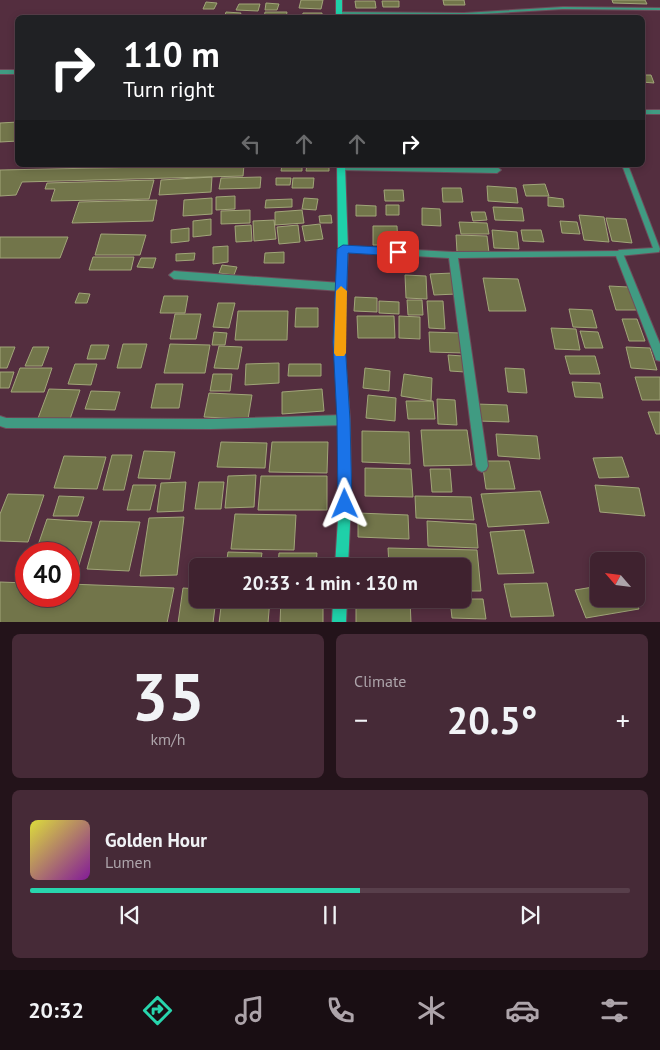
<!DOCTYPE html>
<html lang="en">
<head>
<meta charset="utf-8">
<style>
	:root { --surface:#3f222f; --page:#462a37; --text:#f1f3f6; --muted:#ada4aa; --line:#583f4b; --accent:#28d5ad }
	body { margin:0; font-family:"PT Sans",sans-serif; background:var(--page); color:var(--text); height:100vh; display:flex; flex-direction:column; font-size:19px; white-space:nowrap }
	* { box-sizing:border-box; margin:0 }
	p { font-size:16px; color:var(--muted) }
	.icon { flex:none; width:28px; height:28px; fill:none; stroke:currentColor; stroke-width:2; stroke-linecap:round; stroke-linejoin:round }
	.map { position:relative; height:622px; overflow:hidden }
	.sheet { display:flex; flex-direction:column; gap:12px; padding:12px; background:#23131a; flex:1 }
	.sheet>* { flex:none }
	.top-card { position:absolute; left:15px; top:15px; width:630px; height:152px; border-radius:8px; box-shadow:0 2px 8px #0003,0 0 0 1px var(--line); background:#202124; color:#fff; overflow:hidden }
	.needle { width:32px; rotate:298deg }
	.tools { position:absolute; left:590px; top:552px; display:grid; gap:10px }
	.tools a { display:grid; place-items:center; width:55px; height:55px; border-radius:8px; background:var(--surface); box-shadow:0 2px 8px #0003,0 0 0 1px var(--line); font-size:25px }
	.speed { position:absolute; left:15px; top:542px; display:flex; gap:10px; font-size:25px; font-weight:700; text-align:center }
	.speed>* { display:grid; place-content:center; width:65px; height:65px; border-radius:50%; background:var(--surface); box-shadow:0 2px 8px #0003,0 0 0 1px var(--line); line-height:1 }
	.speed .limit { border:8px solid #d22; background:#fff; color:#111 }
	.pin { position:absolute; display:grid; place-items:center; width:42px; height:42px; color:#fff; margin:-21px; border-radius:10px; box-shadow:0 2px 8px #0006 }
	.me { position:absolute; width:55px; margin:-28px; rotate:359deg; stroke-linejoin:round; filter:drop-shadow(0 0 4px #0008) }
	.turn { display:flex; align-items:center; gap:18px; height:105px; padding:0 25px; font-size:22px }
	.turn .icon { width:65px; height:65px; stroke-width:2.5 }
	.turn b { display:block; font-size:35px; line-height:42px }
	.lanes { display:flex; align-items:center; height:48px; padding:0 25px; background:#0003; justify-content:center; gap:25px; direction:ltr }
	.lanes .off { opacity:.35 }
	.big { font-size:38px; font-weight:700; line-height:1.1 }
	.sheet .card { flex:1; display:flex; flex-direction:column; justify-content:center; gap:8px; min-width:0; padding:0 18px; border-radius:8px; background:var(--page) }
	.sheet .dial { align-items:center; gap:0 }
	.dial b { font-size:65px; line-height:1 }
	.song { display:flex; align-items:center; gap:15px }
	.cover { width:60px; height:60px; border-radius:8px; background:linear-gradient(135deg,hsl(60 70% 55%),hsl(290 70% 35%)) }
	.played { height:5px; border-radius:2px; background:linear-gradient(90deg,var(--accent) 55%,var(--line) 55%) }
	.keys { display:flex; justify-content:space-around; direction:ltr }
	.heat { display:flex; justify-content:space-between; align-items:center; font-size:28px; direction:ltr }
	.sheet .tiles { flex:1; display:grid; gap:12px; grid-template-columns:1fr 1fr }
	.card:last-child { grid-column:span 2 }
	.trip { position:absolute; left:189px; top:558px; width:282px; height:50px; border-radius:8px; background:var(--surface); box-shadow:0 2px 8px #0003,0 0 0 1px var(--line); font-weight:700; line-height:50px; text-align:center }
	.menu { display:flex; height:80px; justify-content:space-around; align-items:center; background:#190e13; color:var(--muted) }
	.menu .icon { width:35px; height:35px }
	.menu .selected { color:var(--accent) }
	.menu b { font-size:22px; color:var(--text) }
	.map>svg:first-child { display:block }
</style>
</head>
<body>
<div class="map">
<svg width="660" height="623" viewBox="0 0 660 623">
	<rect width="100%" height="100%" fill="#542e3f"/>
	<!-- building -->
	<path fill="#72754a" stroke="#a1a579" d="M301 0H323L321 9 299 8Z
		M443 0H464L465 5H444Z
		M612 0H645L647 4 613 3Z
		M355 1H375L376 8H356Z
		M382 1H399V7H383Z
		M206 2 217 3 214 9H203Z
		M266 3 279 4 277 10H265Z
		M239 4H260L258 11 236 10Z
		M226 12 241 13 239 18H224Z
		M265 12H287L286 18H264Z
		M303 13H322V18H302Z
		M642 75H651L654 83 642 82Z
		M18 122V141L0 142V123Z
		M244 165 243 176 22 182 16 195 0 196V170Z
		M282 165H302V171H281Z
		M307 165H329V171H306Z
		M212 177 211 192 159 195 161 180Z
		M261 177 260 188 219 189 221 178Z
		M276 178H291L290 185H276Z
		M293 178H314L313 188H292Z
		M154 180 149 199 51 201 55 189H45L47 183Z
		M545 184 549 196H526L523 185Z
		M487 186 516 188 518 203 488 201Z
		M442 188H461L463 202H443Z
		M384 190H403L404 201H385Z
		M235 196V209L216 210V197Z
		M548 197 563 199 564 207 548 206Z
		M212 198V214L183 216 184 200Z
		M304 198 318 199 316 210 302 209Z
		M292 199V207L265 208 266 200Z
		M157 200 153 221 72 223 79 202Z
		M356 205 376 206V216H356Z
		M386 205H399V215H386Z
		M493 207 522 208 524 221 495 220Z
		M422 208 440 209 441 226 422 225Z
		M250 210V223L221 224V211Z
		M302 210 304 223 275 225V212Z
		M471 212H485L487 220 473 221Z
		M331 215 332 223H320L319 216Z
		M579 215 604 217 609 242 584 240Z
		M606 218 626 219 632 243 612 241Z
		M211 219V235L193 237V221Z
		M274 220 276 239 254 241 253 221Z
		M560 221 577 222 580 234 562 233Z
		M459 222 487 223 489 234H461Z
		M320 224 323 239 305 241 302 226Z
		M251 225 252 241 236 242 235 226Z
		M298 225 300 242 279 244 277 227Z
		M373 226H397L398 245H373Z
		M189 228V241L171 243V230Z
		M492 230 517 232 519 249 494 248Z
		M521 230H541L544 242 523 241Z
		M101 234 146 235 140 255H95Z
		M456 235 487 236 489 253 457 252Z
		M0 237H68L60 258H0Z
		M228 246V262L213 264V247Z
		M284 252V263H264L265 253Z
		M195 253 194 260 176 261V254Z
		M93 257H134L131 270H89Z
		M141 258H156L153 268 137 267Z
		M222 265 237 267 234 275 219 273Z
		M453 273 457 294 434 295 430 274Z
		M405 275 426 276 427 299 406 298Z
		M483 278 518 279 526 311H489Z
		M609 286 628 287 637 310H616Z
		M79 293 90 294 87 303H75Z
		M164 296H188L185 313H160Z
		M355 297 377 298V312L354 311Z
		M407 300H422L423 315H408Z
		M379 301 399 302V314L379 313Z
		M427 301H443L445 329 429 328Z
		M218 303H235L229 328 213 327Z
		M296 308H318V327H295Z
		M569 309 592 310 597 328 573 327Z
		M238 311H288L287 340H235Z
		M175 314H201L196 339H170Z
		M357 316H394L395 338H358Z
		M399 316 420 317V339L399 338Z
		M622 319H637L645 341H629Z
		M551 328 576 329 580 350 555 349Z
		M580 331 598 332 603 348H585Z
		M214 332 227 333 225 345H212Z
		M429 332 461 333 463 353 430 352Z
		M123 344H147L141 368H117Z
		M170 344 210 345 205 373H164Z
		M91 345H109L105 359H87Z
		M219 346 242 347 238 369 214 368Z
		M0 347H15L7 368H0Z
		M33 347H49L42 366H25Z
		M626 347 650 348 657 370 631 368Z
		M448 355 463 356 465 372 450 371Z
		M565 356H595L600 374H570Z
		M279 363V383L245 385 246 364Z
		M75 364H97L91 385 68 384Z
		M289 364H321V376H288Z
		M20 368H52L44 392H11Z
		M365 368 390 371 389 391 363 388Z
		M505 368 524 369 527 393 508 392Z
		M0 372H14L9 388H0Z
		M213 374H232L230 391H210Z
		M404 374 432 378 431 401 401 396Z
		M635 377H660V400H642Z
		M572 382 600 383 603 398 575 397Z
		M156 384H183L179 408H151Z
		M49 389 80 390 69 422 37 421Z
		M322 389 324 411 282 414V392Z
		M91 391 120 392 115 410 85 409Z
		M209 393 252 395 248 419 204 417Z
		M368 395 396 398 395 421 366 418Z
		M437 399 455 400 457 425 438 424Z
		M406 401H433L435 419H408Z
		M476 404 507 405 509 422 478 421Z
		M648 412H660V434H656Z
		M421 430H467L472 465 424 466Z
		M362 431 409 432 410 464 362 462Z
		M496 434 537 436 540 459 498 456Z
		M221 442 267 443 265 468 217 467Z
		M272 442H328L327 473 269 472Z
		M144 451 175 452 170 479 138 478Z
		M112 455H132L124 490H103Z
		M64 456 106 457 97 489 54 488Z
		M622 457 629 477 599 478 593 458Z
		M482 461H509L515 489H486Z
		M365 468 411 469 413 497 365 496Z
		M430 469H450L452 492H432Z
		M256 475 254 507 225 508 228 476Z
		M261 476H327V510H258Z
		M186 482 183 511 157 512 161 483Z
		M199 482H224L221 509H195Z
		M133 485H156L150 510H127Z
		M595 485 639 488 645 516 600 512Z
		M540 491 549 523 488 527 481 494Z
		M8 494 44 495 28 542 0 541V514Z
		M59 496 84 497 78 516H53Z
		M415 496 471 497 474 520 416 518Z
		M358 513 408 515 409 539 358 537Z
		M235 514 296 515 294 550 231 549Z
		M184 517 177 575 140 576 149 518Z
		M47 519 92 522 75 578 69 577V554H35Z
		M100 521 140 522 129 571 87 569Z
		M427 521 476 524 478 548 428 546Z
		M524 530 534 573 498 574 490 532Z
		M388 548 477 550 481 591H462V566H389Z
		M228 552 262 553 260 566H226Z
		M279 553H317L316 566H278Z
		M0 582 26 583V596H69V584L174 588 167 623H0Z
		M547 583 554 616 511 617 504 584Z
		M599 586V599H635L639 609 586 618 575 590Z
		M183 588 198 589V599H216L213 623H178Z
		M222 599H270L268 623H219Z
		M281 599H323V623H280Z
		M356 599H410L411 623H356Z
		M450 599H483L486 619 452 618Z"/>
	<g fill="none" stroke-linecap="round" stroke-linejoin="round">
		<defs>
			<path id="lane" d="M563 7 660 8V10L563 9 464 15 339 14 337 13 339 12 464 13Z
				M0 70H18V74H0Z
				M642 110H660V114H642Z
				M622 165H628L660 249 659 252 619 256 616 253 619 250 653 248Z"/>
			<path id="street" d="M339 165 497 167 501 170 497 173 341 170 337 167Z
				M343 246 453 252 622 251 660 344V361L656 360 655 357 616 256 458 258 488 466 486 470 482 472 478 470 476 466 449 258 343 252 338 249Z
				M174 271 341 283 346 287 341 291 174 279 169 275Z
				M344 415 348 416 350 420 348 424 344 425 211 429 6 428 0 426V416L6 418 211 419Z"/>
			<path id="secondary" d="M336 0H342V18H336Z
				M337 165H345L348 249 344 342 350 420 351 504 348 566H335L339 504 338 420 334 342 338 249Z
				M333 599H347L346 623H332Z"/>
		</defs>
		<!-- lane casing -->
		<use href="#lane" stroke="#6f4c5b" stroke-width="2"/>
		<!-- street casing -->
		<use href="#street" stroke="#6f4c5b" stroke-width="2"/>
		<!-- secondary casing -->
		<use href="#secondary" stroke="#6f4c5b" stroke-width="2"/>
		<!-- lane -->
		<use href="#lane" fill="#409b82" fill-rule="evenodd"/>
		<!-- street -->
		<use href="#street" fill="#409b82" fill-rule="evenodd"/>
		<!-- secondary -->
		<use href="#secondary" fill="#1fd0a9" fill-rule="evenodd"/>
	</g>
	<!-- route -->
	<path fill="#1a73e8" stroke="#114b97" d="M343 245 398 248 403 252 398 256 348 253 345 342 350 420 352 504 350 509 345 511 340 509 338 504 337 420 333 342 337 249Z"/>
	<!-- slow -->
	<path fill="#f59e0b" d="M341 286 347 291 346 353 344 356H336L334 353 336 291Z"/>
</svg>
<div class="tools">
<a><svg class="needle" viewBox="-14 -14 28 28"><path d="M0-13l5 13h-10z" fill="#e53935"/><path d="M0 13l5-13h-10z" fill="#ada4aa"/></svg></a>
</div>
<div class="speed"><div class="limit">40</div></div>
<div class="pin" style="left:398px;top:252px;background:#d93025"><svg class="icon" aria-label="arrive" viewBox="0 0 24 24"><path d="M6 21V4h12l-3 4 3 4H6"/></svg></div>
<svg class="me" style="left:345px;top:504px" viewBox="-20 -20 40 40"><path d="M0-17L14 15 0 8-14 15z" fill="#1a73e8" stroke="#fff" stroke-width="4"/></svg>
<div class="trip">20:33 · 1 min · 130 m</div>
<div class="top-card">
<div class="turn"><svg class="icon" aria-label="right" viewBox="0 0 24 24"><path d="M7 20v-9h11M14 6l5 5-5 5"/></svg><div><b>110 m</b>Turn right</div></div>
<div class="lanes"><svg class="icon off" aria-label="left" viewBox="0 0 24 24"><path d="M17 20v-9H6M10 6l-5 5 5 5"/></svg><svg class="icon off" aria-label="ahead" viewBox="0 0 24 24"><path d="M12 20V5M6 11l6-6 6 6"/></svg><svg class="icon off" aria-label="ahead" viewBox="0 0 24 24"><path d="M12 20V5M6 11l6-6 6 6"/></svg><svg class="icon" aria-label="right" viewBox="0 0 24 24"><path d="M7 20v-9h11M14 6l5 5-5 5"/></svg></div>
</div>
</div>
<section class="sheet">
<div class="tiles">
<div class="card dial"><b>35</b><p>km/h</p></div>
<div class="card"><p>Climate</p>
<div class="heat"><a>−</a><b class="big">20.5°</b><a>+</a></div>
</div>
<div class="card">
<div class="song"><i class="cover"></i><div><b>Golden Hour</b><p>Lumen</p></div></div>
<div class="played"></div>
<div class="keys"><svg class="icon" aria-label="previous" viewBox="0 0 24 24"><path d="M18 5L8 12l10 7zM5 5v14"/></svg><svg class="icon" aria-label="pause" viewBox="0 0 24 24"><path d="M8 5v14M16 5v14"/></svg><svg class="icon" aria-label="next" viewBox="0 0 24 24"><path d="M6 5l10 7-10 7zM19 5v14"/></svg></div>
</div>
</div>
</section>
<nav class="menu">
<b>20:32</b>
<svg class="icon selected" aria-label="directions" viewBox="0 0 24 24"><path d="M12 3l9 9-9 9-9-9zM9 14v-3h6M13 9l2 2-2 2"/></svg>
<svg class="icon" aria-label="music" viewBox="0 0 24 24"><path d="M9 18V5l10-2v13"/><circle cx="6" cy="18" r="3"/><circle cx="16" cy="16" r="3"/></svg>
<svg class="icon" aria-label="phone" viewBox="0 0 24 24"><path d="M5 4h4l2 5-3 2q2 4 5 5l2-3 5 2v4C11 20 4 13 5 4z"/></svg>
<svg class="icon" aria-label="climate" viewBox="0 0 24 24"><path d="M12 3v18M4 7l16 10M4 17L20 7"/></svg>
<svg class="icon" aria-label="car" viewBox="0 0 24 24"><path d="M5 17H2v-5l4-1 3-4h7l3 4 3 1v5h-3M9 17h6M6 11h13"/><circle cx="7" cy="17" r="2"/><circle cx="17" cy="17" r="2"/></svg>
<svg class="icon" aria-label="filters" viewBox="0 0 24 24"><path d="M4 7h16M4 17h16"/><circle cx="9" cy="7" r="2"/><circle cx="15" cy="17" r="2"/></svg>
</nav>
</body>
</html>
